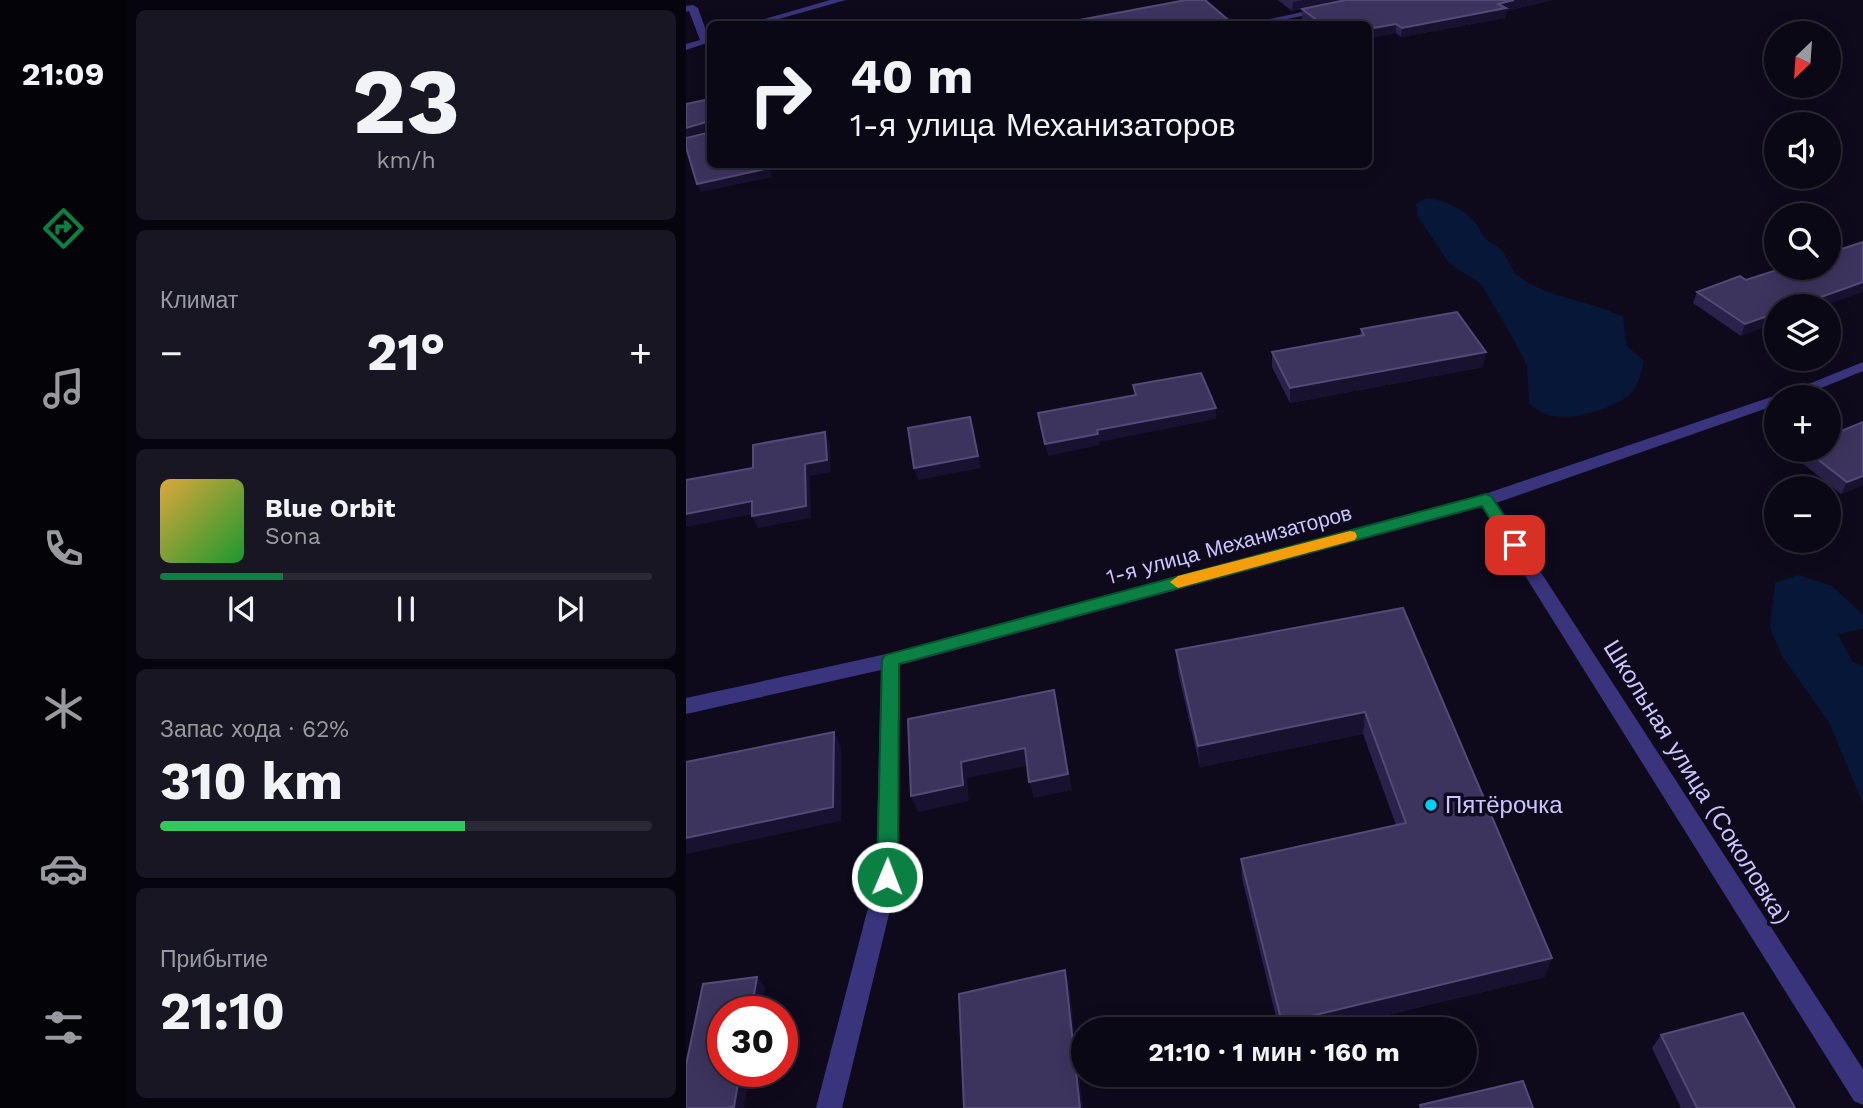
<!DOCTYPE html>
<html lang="ru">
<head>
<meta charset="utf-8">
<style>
	:root { --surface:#0a0815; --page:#181622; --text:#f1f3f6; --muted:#999aa0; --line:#2a2934; --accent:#0b8043 }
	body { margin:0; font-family:"Work Sans",sans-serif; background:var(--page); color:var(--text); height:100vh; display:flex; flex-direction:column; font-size:26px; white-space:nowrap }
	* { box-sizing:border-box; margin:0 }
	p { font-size:23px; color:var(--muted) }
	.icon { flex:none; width:38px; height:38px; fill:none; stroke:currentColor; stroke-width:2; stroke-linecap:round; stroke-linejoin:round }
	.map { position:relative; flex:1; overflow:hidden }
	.panel { display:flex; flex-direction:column; gap:10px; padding:10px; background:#06040c; width:560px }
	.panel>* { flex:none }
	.hud { position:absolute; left:21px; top:21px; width:665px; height:147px; border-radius:10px; box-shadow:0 4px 18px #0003,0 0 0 2px var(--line); background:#0a0815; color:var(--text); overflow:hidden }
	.needle { width:46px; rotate:205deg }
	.tools { position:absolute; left:1078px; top:21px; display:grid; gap:14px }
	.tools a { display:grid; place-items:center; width:77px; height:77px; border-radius:50%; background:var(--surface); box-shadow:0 4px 18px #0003,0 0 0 2px var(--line); font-size:35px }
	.speed { position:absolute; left:21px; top:996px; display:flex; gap:14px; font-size:35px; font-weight:700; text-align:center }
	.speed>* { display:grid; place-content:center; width:91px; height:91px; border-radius:50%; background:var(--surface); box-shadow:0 4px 18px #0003,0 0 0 2px var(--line); line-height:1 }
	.speed .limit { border:10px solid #d22; background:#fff; color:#111 }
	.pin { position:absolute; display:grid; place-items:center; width:60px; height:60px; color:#fff; margin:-30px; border-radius:14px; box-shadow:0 4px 10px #0006 }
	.me { position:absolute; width:77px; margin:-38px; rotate:1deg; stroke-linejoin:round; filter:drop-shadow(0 0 5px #0008) }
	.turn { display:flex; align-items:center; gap:24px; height:147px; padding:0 28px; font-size:32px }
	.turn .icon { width:91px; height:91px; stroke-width:2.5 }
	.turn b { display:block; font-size:49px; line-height:60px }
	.big { font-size:52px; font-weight:700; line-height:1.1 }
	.panel .tile { flex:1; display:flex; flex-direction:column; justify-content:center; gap:10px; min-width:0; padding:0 24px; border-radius:10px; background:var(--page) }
	.panel .dial { align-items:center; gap:0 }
	.dial b { font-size:91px; line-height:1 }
	.song { display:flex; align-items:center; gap:21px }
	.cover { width:84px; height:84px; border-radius:10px; background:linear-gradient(135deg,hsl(40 70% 55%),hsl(130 70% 35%)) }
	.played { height:7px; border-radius:4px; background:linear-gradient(90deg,var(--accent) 25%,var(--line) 25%) }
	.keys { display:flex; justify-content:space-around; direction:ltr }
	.heat { display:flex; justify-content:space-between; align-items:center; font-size:38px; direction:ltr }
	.charge { height:10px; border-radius:5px; background:linear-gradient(90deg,#34c759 62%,var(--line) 0) }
	.trip { position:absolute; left:385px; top:1017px; width:406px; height:70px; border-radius:35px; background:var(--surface); box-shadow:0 4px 18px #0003,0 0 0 2px var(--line); font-weight:700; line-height:70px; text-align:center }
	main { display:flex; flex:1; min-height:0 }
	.tab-bar { display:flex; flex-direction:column; width:126px; justify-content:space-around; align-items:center; background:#040308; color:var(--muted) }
	.tab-bar .icon { width:49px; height:49px }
	.tab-bar .current { color:var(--accent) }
	.tab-bar b { font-size:32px; color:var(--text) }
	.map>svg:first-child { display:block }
</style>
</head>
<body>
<main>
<nav class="tab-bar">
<b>21:09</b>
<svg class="icon current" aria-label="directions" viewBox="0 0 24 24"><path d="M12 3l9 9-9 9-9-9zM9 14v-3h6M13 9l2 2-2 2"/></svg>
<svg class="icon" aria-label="music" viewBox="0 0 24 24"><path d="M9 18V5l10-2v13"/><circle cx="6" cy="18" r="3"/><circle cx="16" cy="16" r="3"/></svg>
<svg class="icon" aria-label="phone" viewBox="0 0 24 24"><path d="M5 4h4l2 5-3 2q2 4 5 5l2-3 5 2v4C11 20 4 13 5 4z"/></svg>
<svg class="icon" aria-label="climate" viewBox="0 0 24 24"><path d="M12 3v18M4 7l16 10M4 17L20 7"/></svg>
<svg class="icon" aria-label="car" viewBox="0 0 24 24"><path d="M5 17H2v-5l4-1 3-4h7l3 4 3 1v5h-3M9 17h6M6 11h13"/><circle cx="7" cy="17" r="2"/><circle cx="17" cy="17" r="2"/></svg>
<svg class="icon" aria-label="filters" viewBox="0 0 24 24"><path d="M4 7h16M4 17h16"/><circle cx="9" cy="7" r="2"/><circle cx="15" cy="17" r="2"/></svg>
</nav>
<section class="panel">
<div class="tile dial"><b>23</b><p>km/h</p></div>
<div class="tile"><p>Климат</p>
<div class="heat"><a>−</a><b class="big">21°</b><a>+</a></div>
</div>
<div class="tile">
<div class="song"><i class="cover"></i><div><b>Blue Orbit</b><p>Sona</p></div></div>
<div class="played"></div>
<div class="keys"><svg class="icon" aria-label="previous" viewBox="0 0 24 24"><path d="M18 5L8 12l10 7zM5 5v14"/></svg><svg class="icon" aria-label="pause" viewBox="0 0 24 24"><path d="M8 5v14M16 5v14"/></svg><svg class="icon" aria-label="next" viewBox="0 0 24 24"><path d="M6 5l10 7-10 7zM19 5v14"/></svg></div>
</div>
<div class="tile"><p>Запас хода · 62%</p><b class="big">310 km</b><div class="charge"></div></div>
<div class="tile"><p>Прибытие</p><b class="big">21:10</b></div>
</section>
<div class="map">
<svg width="1177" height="1108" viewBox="0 0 1177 1108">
	<rect width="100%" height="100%" fill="#0e0a1c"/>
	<!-- water -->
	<path fill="#071738" d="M740 198C760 201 778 208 791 225 794 229 796 235 800 239 805 244 813 246 817 252 823 259 824 269 831 275 862 299 902 299 937 317L940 345 958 361C955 374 952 388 942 396 924 410 878 424 857 413 852 411 848 406 843 403L841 365 824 333 795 284 763 263 732 217 730 204Z
		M1112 575 1146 586 1177 615V629L1152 634 1166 661 1177 666V804L1143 722 1096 656 1084 628 1089 583Z"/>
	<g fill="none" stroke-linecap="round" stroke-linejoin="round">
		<!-- minor -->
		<path fill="#39347c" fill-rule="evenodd" d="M144 0H160L75 24H61Z
			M672 0H691L578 24H561Z
			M7 5 12 8 24 42 0 50V44L14 40 3 11 0 12V6Z
			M1177 362V371L1113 397H1090V405L810 503 1177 1069V1105L1168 1101 796 507 214 665 212 877 156 1108H130L190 877 195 670 0 714V698L205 653 796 495 1085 397 1093 396Z"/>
	</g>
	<!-- wall -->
	<path fill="#2b224b" d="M592 0H867L820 11 819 18 715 37 710 33 682 24H623L616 19V9L606 11Z
		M1097 268 1055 336 1007 303 1011 292 1060 280Z
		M675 329 797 367 604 403 586 367V352L674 336Z
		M1115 450H1143L1177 485 1155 494 1111 459Z
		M717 608 859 977 643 1029H593L556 878 555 859 710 825 677 734 514 767 492 672 490 650Z
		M975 1035 1109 1108H995L966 1048Z"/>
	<!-- shaded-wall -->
	<path fill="#181130" d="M617 0H660L606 11 607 2Z
		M828 0H867L820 11 819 18 715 37 716 28Z
		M710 24V33L682 39V29Z
		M20 122 23 130 0 137V128Z
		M83 168 86 177 15 192 11 184Z
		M1177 282V292L1137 306H1110Z
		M1090 313V323L1055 336 1059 324Z
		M800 352 797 367 604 403V388Z
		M530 408V419L413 442 414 445 362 456 359 444 411 430Z
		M284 417 295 468 232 480 228 468Z
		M139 432 144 444 145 472 124 476 125 518 72 528 66 516 119 464Z
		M1177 476V485L1155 494 1161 482Z
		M66 501 72 513 0 527V514Z
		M368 690 372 706 386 790 348 798 343 782Z
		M679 712 677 734 514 767 512 746Z
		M148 732 155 747V821L0 854V838Z
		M339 748 344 765 281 778 283 801 232 812 225 796 275 762Z
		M866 958 859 977 643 1029H596V1023Z
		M379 970 383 984 397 1108H394Z
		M71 977 79 987 75 1012H65Z
		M54 1071H64L58 1108H49L48 1107Z"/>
	<!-- building -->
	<path fill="#3d345e" stroke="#534a77" stroke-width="2" d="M500 0H519L547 24H372Z
		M660 0H828L812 4 820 8 716 28 710 24 682 29V24H636L616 9Z
		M24 99V164H82L83 168 11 184 0 147V138L21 133 24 125 20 122 0 128V104Z
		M1177 242V282L1110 306H1090V313L1059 324 1011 292 1054 276 1060 280 1097 268H1143V253Z
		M771 312 800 352 604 388 586 352 678 335 675 329Z
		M515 373 530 408 411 430 412 434 359 444 352 413 450 395 447 385Z
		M284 417 292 456 228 468 222 428Z
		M1177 422V476L1161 482 1120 450H1143V436Z
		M139 432 141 460 119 464 120 506 66 516V501L0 514V480L67 468V445Z
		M717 608 866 958 596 1023 555 859 720 823 679 712 512 746 490 650Z
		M368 690 382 774 343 782 339 748 275 762 277 785 225 796 222 719Z
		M148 732 147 807 0 838V762Z
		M379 970 394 1108H278L273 994Z
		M71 977 65 1012H37V1071H54L48 1107 39 1108H0V1065L17 984Z
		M1057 1013 1109 1108H1011L975 1035Z
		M837 1081 847 1108H735L734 1105Z"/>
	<!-- route -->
	<path fill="#0b8043" stroke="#07532c" stroke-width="2" d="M800 494 805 496 835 541 837 545 835 549H823L796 506 213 664 212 877 209 884 201 886 194 884 191 877 196 660 199 655Z"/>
	<!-- slow -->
	<path fill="#f59e0b" d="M664 531 669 532 671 536 669 540 492 588 484 582 492 576Z"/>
	<!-- markers -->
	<circle fill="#00d0f0" stroke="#0e0a1c" stroke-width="2.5" cx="745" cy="805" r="7"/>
	<g text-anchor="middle" stroke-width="7" stroke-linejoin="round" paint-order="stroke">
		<!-- street labels -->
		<g font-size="21" fill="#cdc5ff" stroke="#0e0a1c">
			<text transform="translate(543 545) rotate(-15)" y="7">1-я улица Механизаторов</text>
		</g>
		<!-- near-street labels -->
		<g font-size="24" fill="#cdc5ff" stroke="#0e0a1c">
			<text transform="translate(1011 782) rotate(58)" y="8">Школьная улица (Соколовка)</text>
		</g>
		<!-- near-poi labels -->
		<g font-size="24" fill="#cdc5ff" stroke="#0e0a1c" text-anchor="start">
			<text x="759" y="813">Пятёрочка</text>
		</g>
	</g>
</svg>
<div class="tools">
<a><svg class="needle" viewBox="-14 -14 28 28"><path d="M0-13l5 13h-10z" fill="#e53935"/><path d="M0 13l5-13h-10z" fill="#999aa0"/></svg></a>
<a><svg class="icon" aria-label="sound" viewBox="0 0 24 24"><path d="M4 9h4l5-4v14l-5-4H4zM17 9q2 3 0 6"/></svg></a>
<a><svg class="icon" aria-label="search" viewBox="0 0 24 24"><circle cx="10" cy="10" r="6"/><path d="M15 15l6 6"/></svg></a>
<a><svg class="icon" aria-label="layers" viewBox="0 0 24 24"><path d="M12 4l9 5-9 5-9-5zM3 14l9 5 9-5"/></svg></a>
<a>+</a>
<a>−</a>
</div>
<div class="speed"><div class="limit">30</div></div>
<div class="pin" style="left:829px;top:545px;background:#d93025"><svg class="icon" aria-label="arrive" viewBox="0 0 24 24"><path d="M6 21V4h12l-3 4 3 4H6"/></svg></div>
<svg class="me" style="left:201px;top:877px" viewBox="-20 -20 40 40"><circle r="17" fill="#0b8043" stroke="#fff" stroke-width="3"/><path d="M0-11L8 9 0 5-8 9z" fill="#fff"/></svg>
<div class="trip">21:10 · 1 мин · 160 m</div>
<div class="hud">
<div class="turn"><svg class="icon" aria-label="right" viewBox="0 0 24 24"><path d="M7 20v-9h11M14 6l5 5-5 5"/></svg><div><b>40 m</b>1-я улица Механизаторов</div></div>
</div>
</div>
</main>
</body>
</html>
